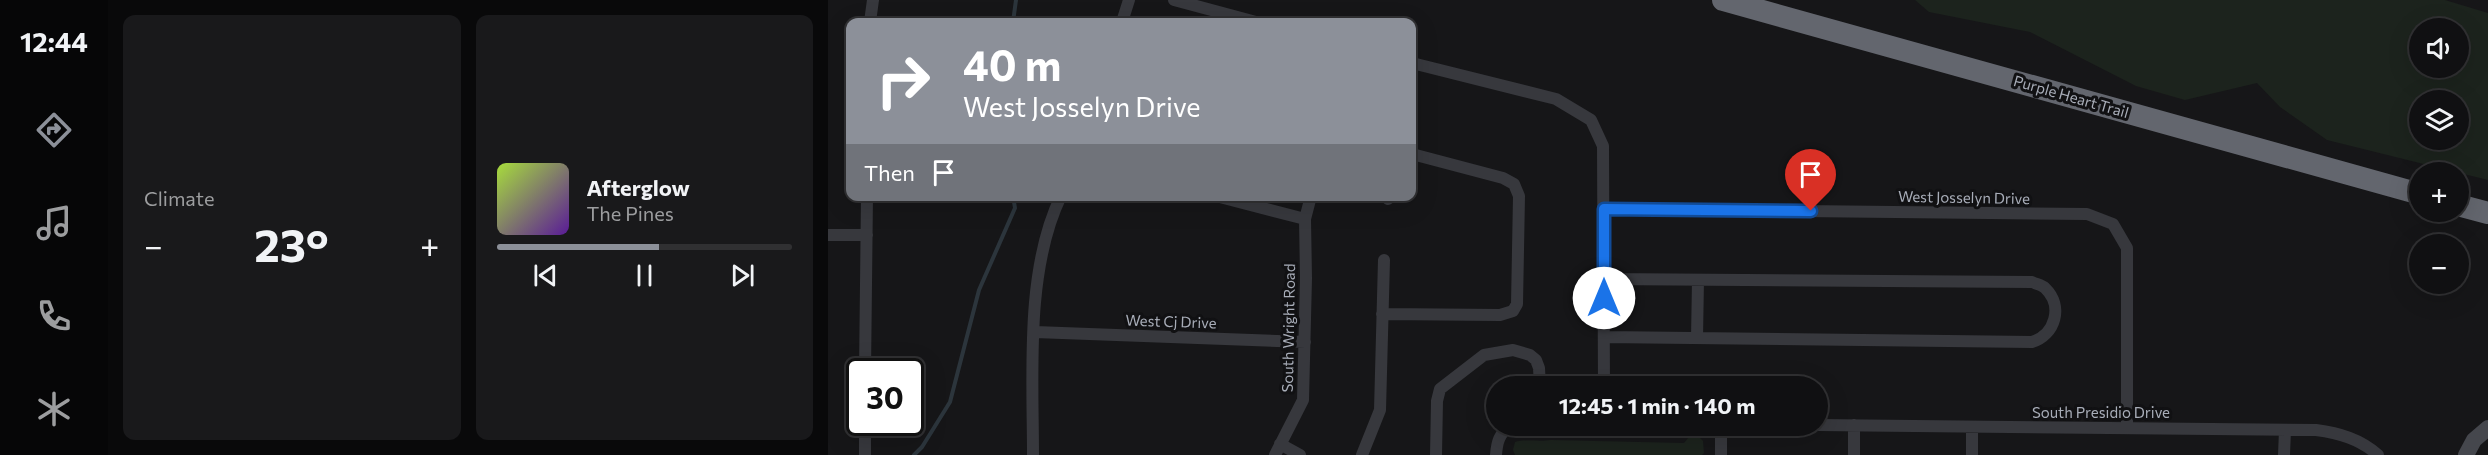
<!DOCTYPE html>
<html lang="en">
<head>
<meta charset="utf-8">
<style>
	:root { --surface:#101012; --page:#19191b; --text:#f1f3f6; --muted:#9c9d9f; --line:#303032; --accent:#8c9099 }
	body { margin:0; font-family:Commissioner,sans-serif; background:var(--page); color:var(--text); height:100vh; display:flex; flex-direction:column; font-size:22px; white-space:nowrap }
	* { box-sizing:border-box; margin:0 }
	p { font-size:20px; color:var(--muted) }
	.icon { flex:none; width:33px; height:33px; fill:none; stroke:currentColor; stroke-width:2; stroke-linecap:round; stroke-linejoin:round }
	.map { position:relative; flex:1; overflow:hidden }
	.side { display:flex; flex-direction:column; gap:15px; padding:15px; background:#09090a; width:720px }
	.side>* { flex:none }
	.banner { position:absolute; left:18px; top:18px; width:570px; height:183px; border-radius:12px; box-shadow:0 6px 24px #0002,0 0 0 2px var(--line); background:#8c9099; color:#fff; overflow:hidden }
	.buttons { position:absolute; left:1581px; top:18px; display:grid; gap:12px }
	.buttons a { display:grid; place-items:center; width:60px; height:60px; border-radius:50%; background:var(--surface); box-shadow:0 6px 24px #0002,0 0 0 2px var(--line); font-size:30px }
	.speed { position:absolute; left:18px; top:358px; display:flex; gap:12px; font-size:30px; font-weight:700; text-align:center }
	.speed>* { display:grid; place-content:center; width:78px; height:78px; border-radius:50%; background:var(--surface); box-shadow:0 6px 24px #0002,0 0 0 2px var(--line); line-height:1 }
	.speed .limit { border:3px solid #111; border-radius:9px; background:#fff; color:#111 }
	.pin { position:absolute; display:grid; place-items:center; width:51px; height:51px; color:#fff; margin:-62px -26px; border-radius:50% 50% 50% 0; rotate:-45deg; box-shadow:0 0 6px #0007 }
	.pin .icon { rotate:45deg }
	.me { position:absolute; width:66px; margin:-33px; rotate:0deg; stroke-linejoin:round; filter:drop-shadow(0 0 4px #0008) }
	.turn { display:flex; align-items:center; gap:21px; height:126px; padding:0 18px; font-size:27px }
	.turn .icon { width:78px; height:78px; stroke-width:2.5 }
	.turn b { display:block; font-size:42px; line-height:51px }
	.then { display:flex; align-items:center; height:57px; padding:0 18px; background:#0003; gap:12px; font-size:22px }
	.big { font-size:45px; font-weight:700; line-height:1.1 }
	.side .widget { flex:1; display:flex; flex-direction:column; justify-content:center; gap:9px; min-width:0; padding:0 21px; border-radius:12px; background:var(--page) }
	.song { display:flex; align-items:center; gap:18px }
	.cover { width:72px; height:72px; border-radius:9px; background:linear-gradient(135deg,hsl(80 70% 55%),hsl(270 70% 35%)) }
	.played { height:6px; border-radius:3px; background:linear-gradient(90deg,var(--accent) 55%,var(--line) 55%) }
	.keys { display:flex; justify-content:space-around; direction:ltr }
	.heat { display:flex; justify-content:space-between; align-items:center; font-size:33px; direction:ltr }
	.side .tiles { flex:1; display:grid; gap:15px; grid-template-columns:repeat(2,1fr) }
	.trip { position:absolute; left:658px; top:376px; width:342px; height:60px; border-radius:30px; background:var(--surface); box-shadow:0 6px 24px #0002,0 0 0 2px var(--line); font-weight:700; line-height:60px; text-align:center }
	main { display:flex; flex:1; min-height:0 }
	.menu { display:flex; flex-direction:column; width:108px; justify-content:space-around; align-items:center; background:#060607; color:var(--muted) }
	.menu .icon { width:42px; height:42px }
	.menu .on { color:var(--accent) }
	.menu b { font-size:27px; color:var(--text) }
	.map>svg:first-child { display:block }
</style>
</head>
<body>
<main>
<nav class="menu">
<b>12:44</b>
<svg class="icon on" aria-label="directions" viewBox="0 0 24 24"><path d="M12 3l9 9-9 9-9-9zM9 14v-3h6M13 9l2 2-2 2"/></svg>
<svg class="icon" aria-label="music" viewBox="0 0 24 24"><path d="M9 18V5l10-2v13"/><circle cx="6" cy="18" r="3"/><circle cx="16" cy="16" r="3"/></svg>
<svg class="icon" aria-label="phone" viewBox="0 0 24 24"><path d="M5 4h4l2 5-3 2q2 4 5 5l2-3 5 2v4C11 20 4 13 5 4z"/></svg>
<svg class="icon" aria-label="climate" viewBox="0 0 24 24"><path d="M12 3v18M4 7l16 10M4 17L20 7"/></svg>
</nav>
<section class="side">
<div class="tiles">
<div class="widget"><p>Climate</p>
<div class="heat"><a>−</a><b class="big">23°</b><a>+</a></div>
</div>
<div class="widget">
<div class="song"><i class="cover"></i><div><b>Afterglow</b><p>The Pines</p></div></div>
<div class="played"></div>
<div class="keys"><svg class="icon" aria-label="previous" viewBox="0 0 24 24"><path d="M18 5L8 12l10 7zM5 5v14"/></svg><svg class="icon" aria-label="pause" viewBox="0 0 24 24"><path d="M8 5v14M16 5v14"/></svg><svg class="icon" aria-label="next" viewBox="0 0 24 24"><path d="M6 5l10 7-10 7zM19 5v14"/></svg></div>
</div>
</div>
</section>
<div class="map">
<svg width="1660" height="455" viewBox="0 0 1660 455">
	<rect width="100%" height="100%" fill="#161618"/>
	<!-- green -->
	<path fill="#1c231d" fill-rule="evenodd" d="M1087 0H1617L1660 13V180L1499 140 1452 107 1429 83 1357 100 1308 86 1202 32 1101 12ZM1592 28H1630V68H1592ZM1592 100H1630V140H1592Z
		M861 437H871L875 441 876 453 874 455H687L685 450 687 442C696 439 712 442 723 440L856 443Z"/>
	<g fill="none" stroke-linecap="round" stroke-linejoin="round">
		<!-- stream -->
		<path stroke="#2c353c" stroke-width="4" d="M185 22 188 0
			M86 455 94 447 122 402 151 290 187 208 185 196"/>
		<!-- street -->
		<path stroke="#37383d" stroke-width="12" d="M346 0 428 22
			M42 22 45 0
			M294 22 301 0
			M584 63 728 99 763 120 775 146 776 387
			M388 196 477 219
			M560 199 561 196
			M776 209 1259 214 1285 224 1299 248V428
			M0 235H39
			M554 314 672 315 685 311 689 304 691 196 686 184 675 178 584 154
			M207 332 477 342
			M776 337 1204 342C1227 335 1236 306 1217 288 1214 285 1208 284 1204 282L776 279
			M869 338 870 280
			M37 372 39 196
			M37 423V455
			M990 425 1488 430C1511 433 1532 439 1550 455
			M452 444 472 455
			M205 455C205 375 197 270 233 196
			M447 455 475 400 478 278 477 219 483 196
			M534 455 552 410 556 260
			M608 455 609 401 612 389 656 355 685 350 702 355 708 360 711 368 712 387
			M668 455C669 442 671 434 682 426
			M893 455V426
			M1026 455V425
			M1144 455V427
			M1456 455 1457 430"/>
		<!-- secondary -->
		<path stroke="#45474d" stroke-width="16" d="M1638 455 1646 440 1660 428"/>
		<!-- highway -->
		<path stroke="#63666e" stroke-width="22" d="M895 0 1592 194
			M1630 205 1660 213"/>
	</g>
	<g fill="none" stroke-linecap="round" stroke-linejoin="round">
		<defs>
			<path id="route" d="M776 298V209L983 211"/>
		</defs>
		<!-- route casing -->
		<use href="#route" stroke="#114b97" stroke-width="15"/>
		<!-- route -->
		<use href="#route" stroke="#1a73e8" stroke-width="10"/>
	</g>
	<g text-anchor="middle" stroke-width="6" stroke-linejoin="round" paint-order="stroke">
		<!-- street labels -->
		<g font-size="15" fill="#a8adb8" stroke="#111113">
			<text transform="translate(1243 97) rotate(16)" y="5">Purple Heart Trail</text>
			<text transform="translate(1136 198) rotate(1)" y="5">West Josselyn Drive</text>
			<text transform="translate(343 322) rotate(2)" y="5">West Cj Drive</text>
			<text transform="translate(461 328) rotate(-89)" y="5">South Wright Road</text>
			<text x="1273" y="418">South Presidio Drive</text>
		</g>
	</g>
</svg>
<div class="buttons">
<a><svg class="icon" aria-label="sound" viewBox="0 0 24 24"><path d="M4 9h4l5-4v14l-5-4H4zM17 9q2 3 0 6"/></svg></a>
<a><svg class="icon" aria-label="layers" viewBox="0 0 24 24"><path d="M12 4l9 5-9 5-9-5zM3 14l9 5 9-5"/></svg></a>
<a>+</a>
<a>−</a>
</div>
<div class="speed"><div class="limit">30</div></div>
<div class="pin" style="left:983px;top:211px;background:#d93025"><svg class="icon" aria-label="arrive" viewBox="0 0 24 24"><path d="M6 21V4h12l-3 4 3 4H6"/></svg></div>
<svg class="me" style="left:776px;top:298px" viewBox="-20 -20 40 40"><circle r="19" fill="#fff"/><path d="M0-13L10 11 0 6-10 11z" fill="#1a73e8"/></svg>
<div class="trip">12:45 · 1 min · 140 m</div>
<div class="banner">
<div class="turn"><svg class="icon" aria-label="right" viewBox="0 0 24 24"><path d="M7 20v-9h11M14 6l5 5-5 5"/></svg><div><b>40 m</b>West Josselyn Drive</div></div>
<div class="then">Then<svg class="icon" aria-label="arrive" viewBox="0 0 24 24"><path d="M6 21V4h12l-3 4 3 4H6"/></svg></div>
</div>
</div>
</main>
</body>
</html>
